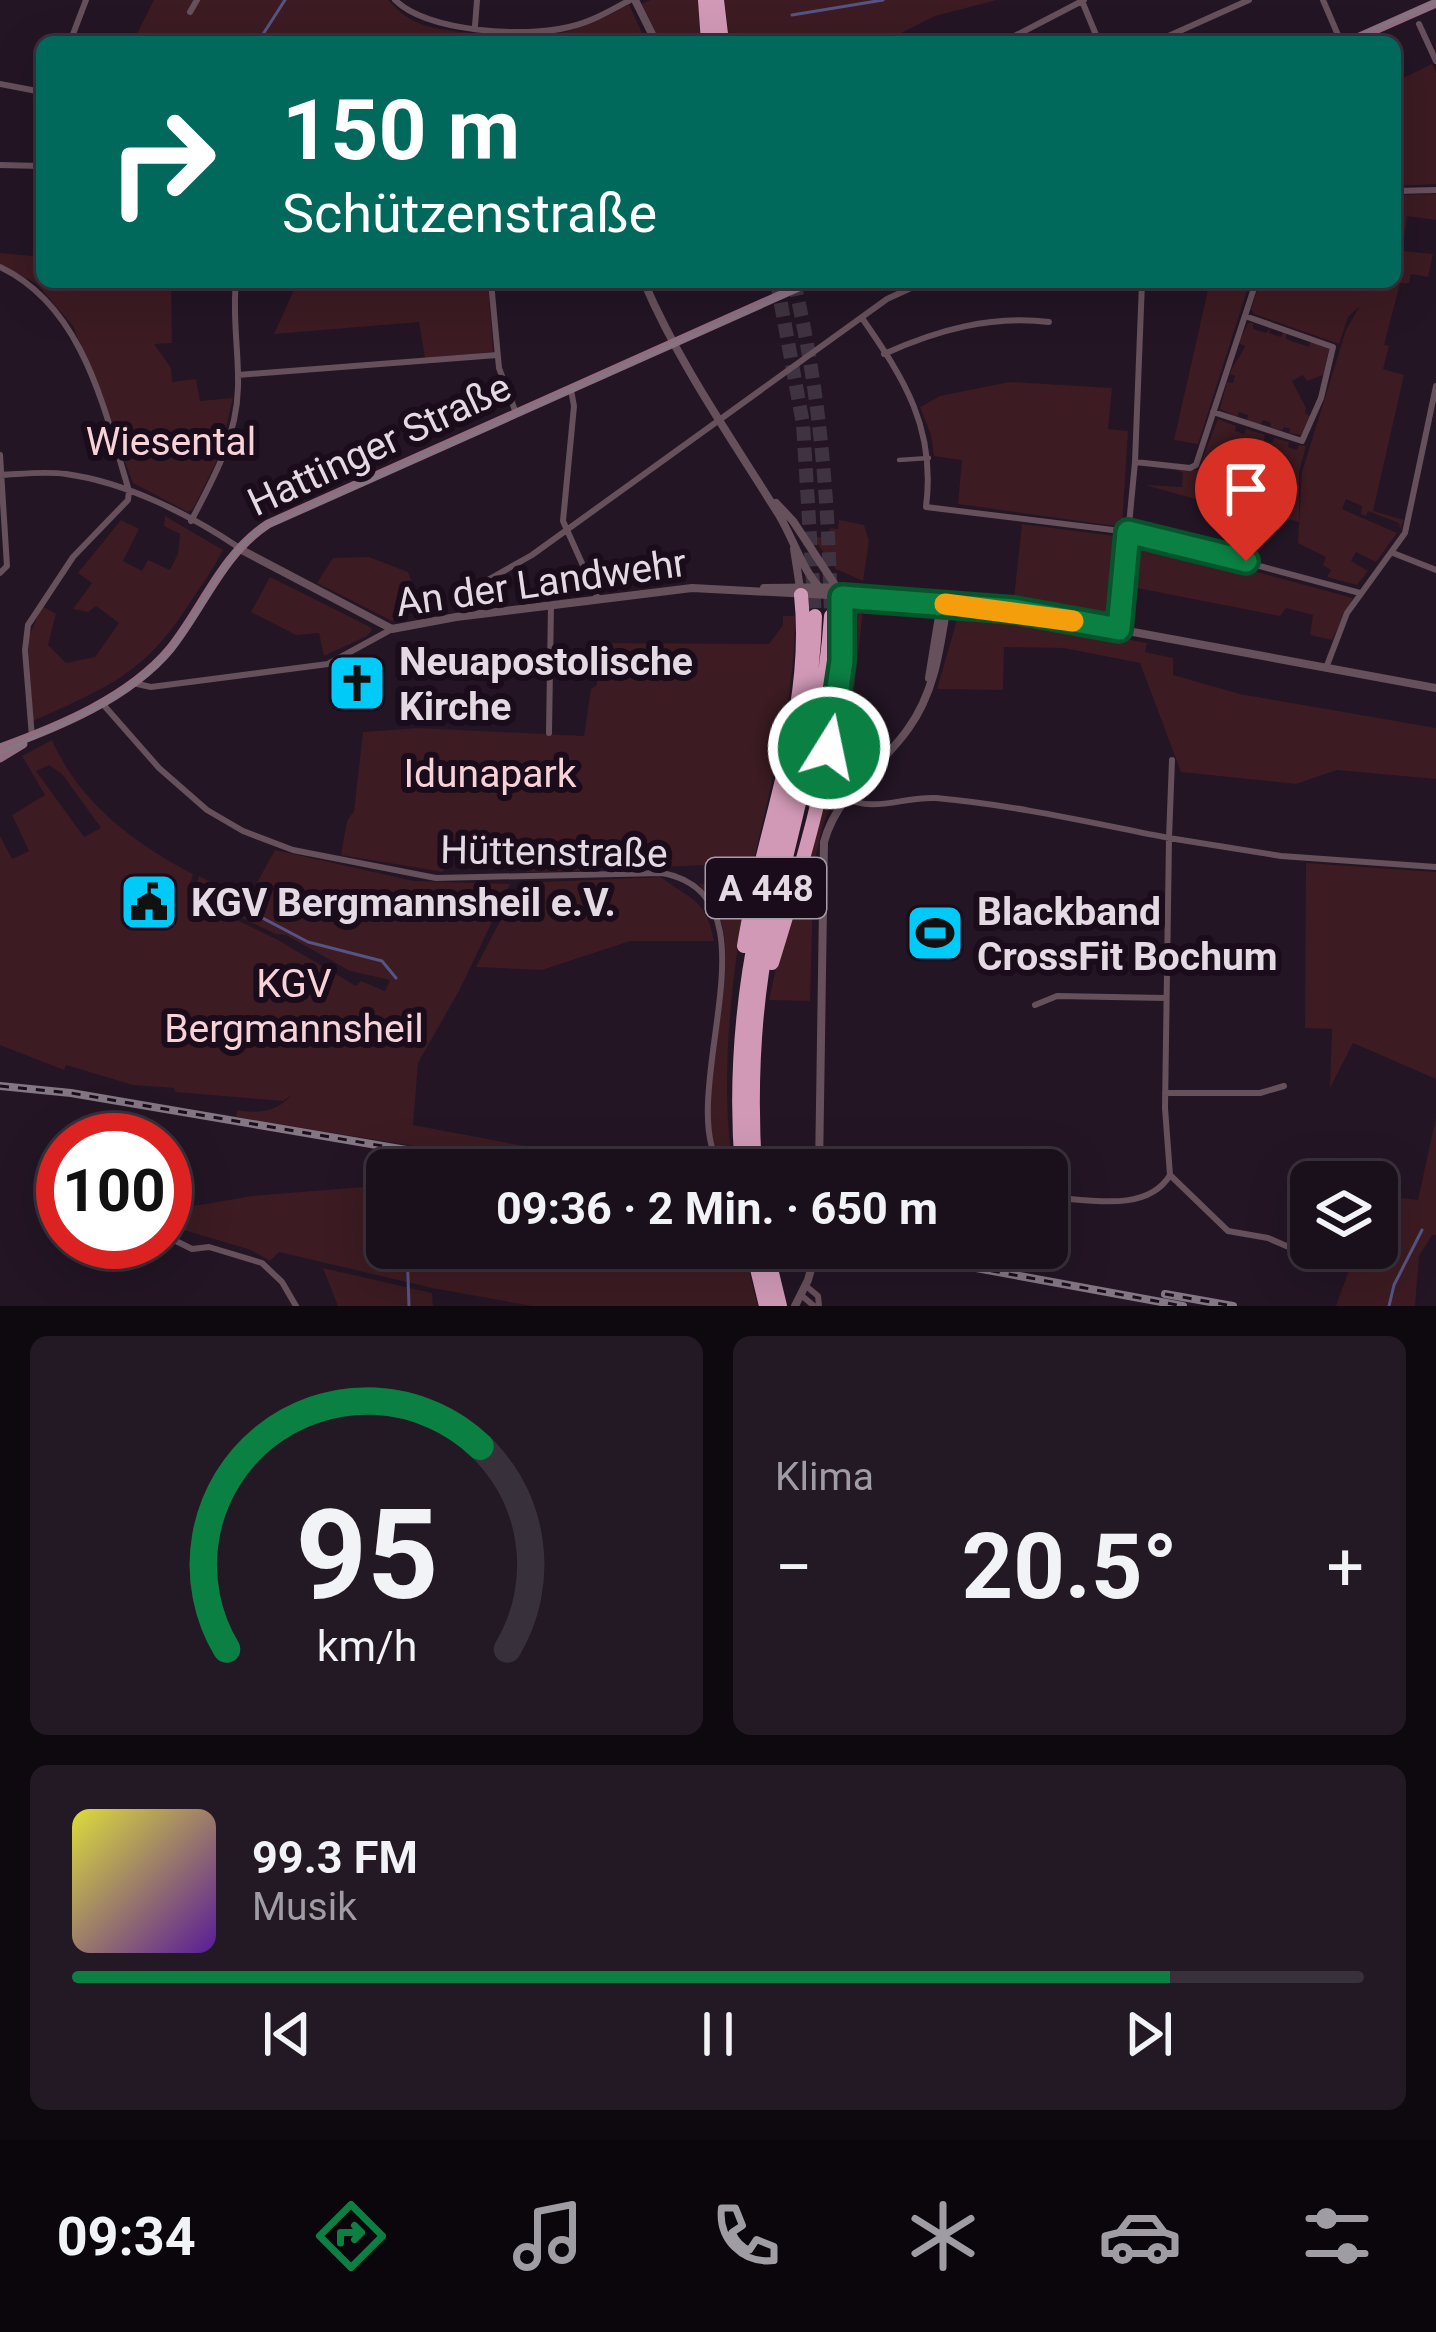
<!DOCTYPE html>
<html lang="de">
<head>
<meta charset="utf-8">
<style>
	:root { --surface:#1a101b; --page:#231924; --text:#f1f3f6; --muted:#9f9da3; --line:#38303a; --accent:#0b8043 }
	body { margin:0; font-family:Roboto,sans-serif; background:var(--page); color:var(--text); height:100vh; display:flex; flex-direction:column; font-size:45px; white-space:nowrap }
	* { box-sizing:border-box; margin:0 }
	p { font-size:39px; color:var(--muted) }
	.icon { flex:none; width:66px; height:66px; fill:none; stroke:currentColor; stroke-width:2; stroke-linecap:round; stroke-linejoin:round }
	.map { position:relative; height:1306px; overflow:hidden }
	.sheet { display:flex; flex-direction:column; gap:30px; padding:30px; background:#0e090f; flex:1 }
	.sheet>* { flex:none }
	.guide { position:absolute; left:36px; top:36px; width:1365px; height:252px; border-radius:18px; box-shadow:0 12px 48px #0002,0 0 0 3px var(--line); background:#00695c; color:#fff; overflow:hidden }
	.fabs { position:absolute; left:1290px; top:1161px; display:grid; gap:24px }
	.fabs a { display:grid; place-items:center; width:108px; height:108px; border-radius:18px; background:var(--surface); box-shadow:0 12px 48px #0002,0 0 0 3px var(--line); font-size:60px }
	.speed { position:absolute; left:36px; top:1113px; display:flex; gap:24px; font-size:60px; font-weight:700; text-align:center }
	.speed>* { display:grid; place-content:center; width:156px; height:156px; border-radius:50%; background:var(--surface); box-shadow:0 12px 48px #0002,0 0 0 3px var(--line); line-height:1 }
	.speed .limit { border:18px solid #d22; background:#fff; color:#111 }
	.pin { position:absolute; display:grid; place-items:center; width:102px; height:102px; color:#fff; margin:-123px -51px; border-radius:50% 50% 50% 0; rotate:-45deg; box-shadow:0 0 12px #0007 }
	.pin .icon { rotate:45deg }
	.me { position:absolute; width:132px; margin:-66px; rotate:10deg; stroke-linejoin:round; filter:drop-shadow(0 0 9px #0008) }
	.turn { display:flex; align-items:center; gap:42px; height:252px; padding:0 48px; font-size:54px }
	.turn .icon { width:156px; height:156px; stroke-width:2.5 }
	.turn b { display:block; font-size:84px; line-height:102px }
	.big { font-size:90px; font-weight:700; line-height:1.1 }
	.sheet .tile { flex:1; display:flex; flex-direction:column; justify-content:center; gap:18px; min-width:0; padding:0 42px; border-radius:18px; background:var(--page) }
	.sheet .dial { align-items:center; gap:0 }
	.dial svg { height:312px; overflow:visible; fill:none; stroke:var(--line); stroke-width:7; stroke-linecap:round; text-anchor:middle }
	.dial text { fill:var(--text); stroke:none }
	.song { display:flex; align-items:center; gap:36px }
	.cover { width:144px; height:144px; border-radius:18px; background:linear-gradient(135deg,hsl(60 70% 55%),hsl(270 70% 35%)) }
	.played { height:12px; border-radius:6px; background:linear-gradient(90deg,var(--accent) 85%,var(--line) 85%) }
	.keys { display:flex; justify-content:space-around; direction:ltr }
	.heat { display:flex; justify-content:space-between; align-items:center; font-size:66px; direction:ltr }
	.sheet .tiles { flex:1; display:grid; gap:30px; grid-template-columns:1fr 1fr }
	.tile:last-child { grid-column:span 2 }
	.trip { position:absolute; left:366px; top:1149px; width:702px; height:120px; border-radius:18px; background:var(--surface); box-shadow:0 12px 48px #0002,0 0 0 3px var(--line); font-weight:700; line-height:120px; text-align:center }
	.dock { display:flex; height:192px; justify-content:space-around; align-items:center; background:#0a060b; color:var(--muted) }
	.dock .icon { width:84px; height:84px }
	.dock .on { color:var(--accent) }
	.dock b { font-size:54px; color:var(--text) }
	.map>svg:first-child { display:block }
</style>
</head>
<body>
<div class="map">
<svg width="1436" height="1306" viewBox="0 0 1436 1306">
	<rect width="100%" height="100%" fill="#231524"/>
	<!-- green -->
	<path fill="#3c1b22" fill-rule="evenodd" d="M154 0H388C398 11 412 22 427 26 459 35 537 39 569 31 590 25 610 15 629 4L646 42H133Z
		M650 0H698L702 42H660L642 4Z
		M724 0H997L935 16 883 42H730Z
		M1432 64 1436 73V184L1395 186V82Z
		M1436 194V220L1407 216 1402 251 1433 254 1428 277 1411 274 1409 283H1400L1384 345 1389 346 1383 369 1404 375 1373 511 1404 520 1400 529 1399 523 1368 511 1366 516 1361 514 1362 506 1346 499 1342 509 1397 533 1376 562 1356 552 1351 561 1368 571 1357 585 1327 577 1331 570 1323 565 1326 557 1298 543 1302 472 1346 330 1360 306 1348 317 1339 344 1254 314 1251 309 1260 282H1395V195Z
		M0 253 42 257V282H171L172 343 154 344 171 368 172 382 196 379 200 401 233 398 220 454 193 509 188 512 133 483 73 326 36 283 0 265Z
		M400 282H488L493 352 425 358 419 322 274 334 294 290Z
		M1216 282 1249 284 1198 444 1174 440 1208 290H1215Z
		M1248 323H1253V329L1266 333 1270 328 1269 333 1281 337 1283 332 1287 333 1286 339 1309 347 1311 341 1329 349 1323 375 1307 381 1303 375 1292 381 1306 408 1305 413 1310 416 1301 435 1289 433 1290 429 1284 427 1282 431 1270 428 1271 423 1263 420 1260 425 1247 420 1248 415 1239 412 1237 417 1220 409 1227 382 1233 383 1235 376 1230 374C1233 363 1241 357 1245 346L1239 343Z
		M1010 382 1112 388 1108 429 1128 431 1122 527 958 504 962 460 934 456 931 435 920 407 940 396Z
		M1218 419 1236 426 1235 431 1244 434 1246 429 1265 435 1264 440 1272 443 1274 438 1289 442 1288 447 1297 450 1299 445 1306 446 1299 472V522L1233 503 1231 509 1145 485 1182 487 1183 473 1177 470H1198Z
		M165 516 223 550C215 566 204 582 193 598 146 673 111 686 33 721L28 639 42 606 56 614 48 645 66 663 95 657 119 623 96 606 88 612 73 609 92 583 78 573 121 520 139 529 123 561 142 571 148 560 170 570 178 554 180 534 164 526Z
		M839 520 864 525 869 541 863 581 836 569 813 538 828 536 830 528 838 529Z
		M1022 524 1123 537 1114 623 1013 607Z
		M1131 538 1353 598 1332 640 1310 635 1313 615 1286 608 1280 616 1127 586Z
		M369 557 408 572 420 605 392 621 317 583 333 558Z
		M270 577 370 627 372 630 367 636 324 656 319 633 296 635 251 612Z
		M855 609 863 610 848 746 869 762 833 802 823 824 814 863 810 1001 769 1000Z
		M973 612 1147 643 1145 652 1173 658V675L1240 694 1436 728V779L1337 770 1296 784 1181 772 1140 663 1064 648 1004 647 1003 690 937 689 959 613Z
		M783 616H795C795 701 772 778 754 860 734 948 717 1082 734 1170H729C678 1118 746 986 719 915 715 903 706 894 699 884L721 882 726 864 573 871 575 844 567 842 563 871 526 872 530 857 507 855 506 841 478 839 448 855 443 872 341 855 347 821 354 811 363 732 420 728 584 736 591 689 597 685 594 643 769 644 783 625Z
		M52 740C79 802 135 844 193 874L187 893 190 897 278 940 356 986 361 981 385 991 390 980 350 971 286 935 276 934 211 904 195 891 199 876 247 901 275 850 414 881 510 884 460 989 418 1063 413 1125 652 1170H561L236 1117 237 1110C259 1114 276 1112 292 1095L283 1101 175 1092 174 1088 133 1085 66 1065 64 1070 0 1045V836L12 859 29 851 12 815 45 795 22 756ZM49 765 62 774 101 828 84 837 36 771Z
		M1306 863 1436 872V1079L1353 1043 1330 1088 1332 1029 1305 1028Z
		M661 877C688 899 706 897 714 941H630L542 970 476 967 520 883Z
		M1436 1117V1235H1432L1419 1256 1415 1306H1336L1357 1248H1377V1205L1382 1196 1418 1200Z
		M363 1187 387 1188V1248H743L758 1306H532L432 1288 279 1252 270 1261 251 1250 184 1230 182 1208 252 1196Z
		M323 1268 432 1293 433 1306H338Z"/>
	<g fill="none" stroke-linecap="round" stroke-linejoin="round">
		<!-- stream -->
		<path stroke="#555484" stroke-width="3" d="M792 15 883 0
			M258 42 285 0
			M204 887 308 942 382 961 396 978
			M407 1248 409 1306
			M1389 1306 1394 1285 1422 1230"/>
		<!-- motorway-tunnel -->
		<path stroke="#403341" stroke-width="14" stroke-dasharray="14 7" stroke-linecap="butt" d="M777 282 803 424 815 616
			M794 282C821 397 828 498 831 616"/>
		<!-- pedestrian -->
		<path stroke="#66505b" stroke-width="4.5" d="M899 460 929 458"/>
		<!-- minor -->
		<path stroke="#66505b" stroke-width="6" d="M395 0C427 32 525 38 569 27 591 22 610 11 630 0
			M1323 0 1341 42
			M1082 1 1099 42
			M190 12 197 0
			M1419 24 1436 61
			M475 26 477 0
			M70 42 86 0
			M1003 42 1084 0
			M1155 42 1249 0
			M0 84 42 92
			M0 165 42 166
			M1395 191 1436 190
			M0 267C84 307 104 409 129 491L128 500 73 557 28 625 25 650 32 737
			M255 282 295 286 360 282
			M491 282 499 368 516 413
			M862 318C905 380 936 429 926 507L1137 533 1360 593
			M884 354C937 330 991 315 1049 322
			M238 375 497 355
			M571 390 574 406 563 521 598 599
			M1213 412 1302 441 1321 398 1333 347 1245 316
			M0 455 7 566 0 573
			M1135 462 1190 468 1196 465 1256 282
			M0 475C22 474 44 471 66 474 125 482 189 514 238 547
			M191 521C214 478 237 436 238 387 239 351 232 318 236 282
			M1393 553 1436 570
			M461 616 463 594 532 555 887 299 924 282
			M1119 629 1135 462 1142 282
			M1326 668 1347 613 1405 533 1436 386
			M133 683 151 687 328 664 392 629
			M101 702 159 768 207 810 243 831 293 850 436 878 662 873C787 896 670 1096 722 1170
			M549 733 551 605
			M1172 760 1169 838 1281 856 1436 867
			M845 797C872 814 905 796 936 798 1015 805 1092 823 1169 838L1165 1108 1170 1175
			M1035 1005 1057 996 1165 998
			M1165 1093H1260L1284 1086
			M1170 1175 1228 1231 1268 1238 1291 1248
			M1047 1197C1086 1199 1147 1214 1170 1175
			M174 1240 192 1249 209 1247 262 1263 282 1282 296 1306
			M806 1286 818 1296 819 1306
			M801 1295 814 1306"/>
		<!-- tertiary -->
		<path stroke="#66505b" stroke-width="8" d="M635 0 656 42
			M644 282C679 364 732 439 779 515 793 538 801 567 819 587
			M776 503 793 521 837 588
			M238 548 392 629 456 617 692 588 887 598 1014 610
			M794 549 800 588
			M764 588 853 587 982 603
			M1014 610 1436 688
			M929 678 941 604
			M819 1170 824 842C838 791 880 769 908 729 935 692 940 648 947 604
			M795 1306 808 1280 817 1248"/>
		<!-- secondary -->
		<path stroke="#916d80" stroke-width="9" d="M1348 42 1436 3
			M0 748C58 727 129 698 170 649 203 608 222 554 268 524L810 282
			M0 758 23 744"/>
		<!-- motorway -->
		<path stroke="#d199b6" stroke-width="14" d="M705 0 708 42
			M717 0 722 42
			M744 946C762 830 814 714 801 595
			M772 963C803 863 835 757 842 652 844 634 847 614 842 597
			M742 1170C735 1087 741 1005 758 923 779 820 813 723 815 616
			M755 1170C750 1090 753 1011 769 932 791 826 824 725 831 616
			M752 1248 766 1306
			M766 1248 780 1306"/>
		<!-- tram -->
		<path stroke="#837784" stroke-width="3" d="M1345 42 1436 2
			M0 753C57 726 125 702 168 654 202 615 219 557 263 528L813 282"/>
		<defs>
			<path id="rail" d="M0 1086 71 1093 524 1170
				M867 1248 1183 1306
				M1165 1294 1233 1306"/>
		</defs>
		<!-- rail casing -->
		<use href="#rail" stroke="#837784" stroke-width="8"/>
		<!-- rail -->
		<use href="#rail" stroke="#1a0c1a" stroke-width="3" stroke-dasharray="9" stroke-linecap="butt"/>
	</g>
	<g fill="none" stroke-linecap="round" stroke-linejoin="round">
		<defs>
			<path id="route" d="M829 748 842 661V597L1014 610 1119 629 1128 532 1246 561"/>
		</defs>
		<!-- route casing -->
		<use href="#route" stroke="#07532c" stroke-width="30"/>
		<!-- route -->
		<use href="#route" stroke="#0b8043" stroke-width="21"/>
		<!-- slow -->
		<path stroke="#f59e0b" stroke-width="21" d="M945 604 1073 621"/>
	</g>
	<!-- icons -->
	<defs>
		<symbol id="church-square" viewBox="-11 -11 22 22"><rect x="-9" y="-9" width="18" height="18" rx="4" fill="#00cbf8" stroke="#1a0c1a"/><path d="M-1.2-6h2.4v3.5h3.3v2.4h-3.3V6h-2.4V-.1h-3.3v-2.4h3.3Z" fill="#111"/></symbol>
		<symbol id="civic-square" viewBox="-11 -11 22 22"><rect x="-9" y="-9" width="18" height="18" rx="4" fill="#00cbf8" stroke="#1a0c1a"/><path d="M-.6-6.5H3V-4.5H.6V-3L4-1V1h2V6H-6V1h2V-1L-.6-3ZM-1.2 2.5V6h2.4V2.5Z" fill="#111"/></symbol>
		<symbol id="stadium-square" viewBox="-11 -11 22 22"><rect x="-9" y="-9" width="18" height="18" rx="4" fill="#00cbf8" stroke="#1a0c1a"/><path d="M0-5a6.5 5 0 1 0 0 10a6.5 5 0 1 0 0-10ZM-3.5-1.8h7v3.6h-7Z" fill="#111"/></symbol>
	</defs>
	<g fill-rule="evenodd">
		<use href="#church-square" x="324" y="650" width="66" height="66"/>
		<use href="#civic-square" x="116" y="869" width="66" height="66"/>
		<use href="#stadium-square" x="902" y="900" width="66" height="66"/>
	</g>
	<g text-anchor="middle" stroke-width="12" stroke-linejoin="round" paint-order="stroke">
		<!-- shield labels -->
		<rect fill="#1a0c1a" stroke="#a79ca7" stroke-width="3" x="706" y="858" width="120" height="60" rx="9"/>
		<g font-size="36" font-weight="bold" fill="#e4dae4">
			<text x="766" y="901">A 448</text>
		</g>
		<!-- park labels -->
		<g font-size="39" fill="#f7d2d7" stroke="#1a0c1a">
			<text x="171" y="455">Wiesental</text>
			<text x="490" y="787">Idunapark</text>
			<text x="294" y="997">KGV<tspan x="294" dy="45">Bergmannsheil</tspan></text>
		</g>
		<!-- street labels -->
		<g font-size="39" fill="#e4dae4" stroke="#1a0c1a">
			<text transform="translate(379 444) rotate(-25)" y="14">Hattinger Straße</text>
			<text transform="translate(541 582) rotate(-8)" y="14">An der Landwehr</text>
			<text transform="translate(554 851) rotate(1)" y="14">Hüttenstraße</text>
		</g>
		<!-- poi labels -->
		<g font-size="39" font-weight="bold" fill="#e4dae4" stroke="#1a0c1a" text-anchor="start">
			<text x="399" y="675">Neuapostolische<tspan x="399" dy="45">Kirche</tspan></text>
			<text x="191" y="916">KGV Bergmannsheil e.V.</text>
			<text x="977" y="925">Blackband<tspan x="977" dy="45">CrossFit Bochum</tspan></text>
		</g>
	</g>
</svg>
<div class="fabs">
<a><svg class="icon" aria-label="layers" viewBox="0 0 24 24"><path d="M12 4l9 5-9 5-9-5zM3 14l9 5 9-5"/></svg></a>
</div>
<div class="speed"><div class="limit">100</div></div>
<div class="pin" style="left:1246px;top:561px;background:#d93025"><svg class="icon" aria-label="arrive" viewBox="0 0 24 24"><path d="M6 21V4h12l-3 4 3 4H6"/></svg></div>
<svg class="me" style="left:829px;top:748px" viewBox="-20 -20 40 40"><circle r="17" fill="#0b8043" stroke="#fff" stroke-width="3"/><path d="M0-11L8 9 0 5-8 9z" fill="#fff"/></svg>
<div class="trip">09:36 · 2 Min. · 650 m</div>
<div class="guide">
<div class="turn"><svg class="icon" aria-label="right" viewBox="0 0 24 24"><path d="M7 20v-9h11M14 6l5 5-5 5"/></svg><div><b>150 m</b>Schützenstraße</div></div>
</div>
</div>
<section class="sheet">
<div class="tiles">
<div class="tile dial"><svg viewBox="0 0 100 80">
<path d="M14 69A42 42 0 1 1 86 69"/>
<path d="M14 69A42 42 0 0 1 79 17" stroke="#0b8043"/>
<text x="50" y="56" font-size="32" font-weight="700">95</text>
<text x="50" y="72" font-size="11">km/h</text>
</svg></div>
<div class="tile"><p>Klima</p>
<div class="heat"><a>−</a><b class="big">20.5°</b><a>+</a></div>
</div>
<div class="tile">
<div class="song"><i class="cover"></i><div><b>99.3 FM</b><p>Musik</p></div></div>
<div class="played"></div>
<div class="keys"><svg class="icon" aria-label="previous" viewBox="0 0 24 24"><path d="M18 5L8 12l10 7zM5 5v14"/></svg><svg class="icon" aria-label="pause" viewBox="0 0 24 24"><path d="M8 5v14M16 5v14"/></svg><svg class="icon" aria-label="next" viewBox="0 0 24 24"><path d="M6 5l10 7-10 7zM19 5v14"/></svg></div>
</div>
</div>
</section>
<nav class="dock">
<b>09:34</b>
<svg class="icon on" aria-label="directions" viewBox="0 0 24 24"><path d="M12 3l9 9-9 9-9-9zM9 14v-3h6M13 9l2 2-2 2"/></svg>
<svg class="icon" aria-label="music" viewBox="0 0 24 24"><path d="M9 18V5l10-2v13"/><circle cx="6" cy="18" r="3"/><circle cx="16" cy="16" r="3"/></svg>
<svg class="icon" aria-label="phone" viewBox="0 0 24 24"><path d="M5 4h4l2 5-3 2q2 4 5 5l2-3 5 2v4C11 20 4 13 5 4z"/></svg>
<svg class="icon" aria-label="climate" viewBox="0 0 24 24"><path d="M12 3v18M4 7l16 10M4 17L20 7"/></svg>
<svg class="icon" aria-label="car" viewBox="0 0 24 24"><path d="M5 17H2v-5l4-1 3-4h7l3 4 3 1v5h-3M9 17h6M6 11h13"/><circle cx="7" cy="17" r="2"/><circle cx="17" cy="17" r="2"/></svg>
<svg class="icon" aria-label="filters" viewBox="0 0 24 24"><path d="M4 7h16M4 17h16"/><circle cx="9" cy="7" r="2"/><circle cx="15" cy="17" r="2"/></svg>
</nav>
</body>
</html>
